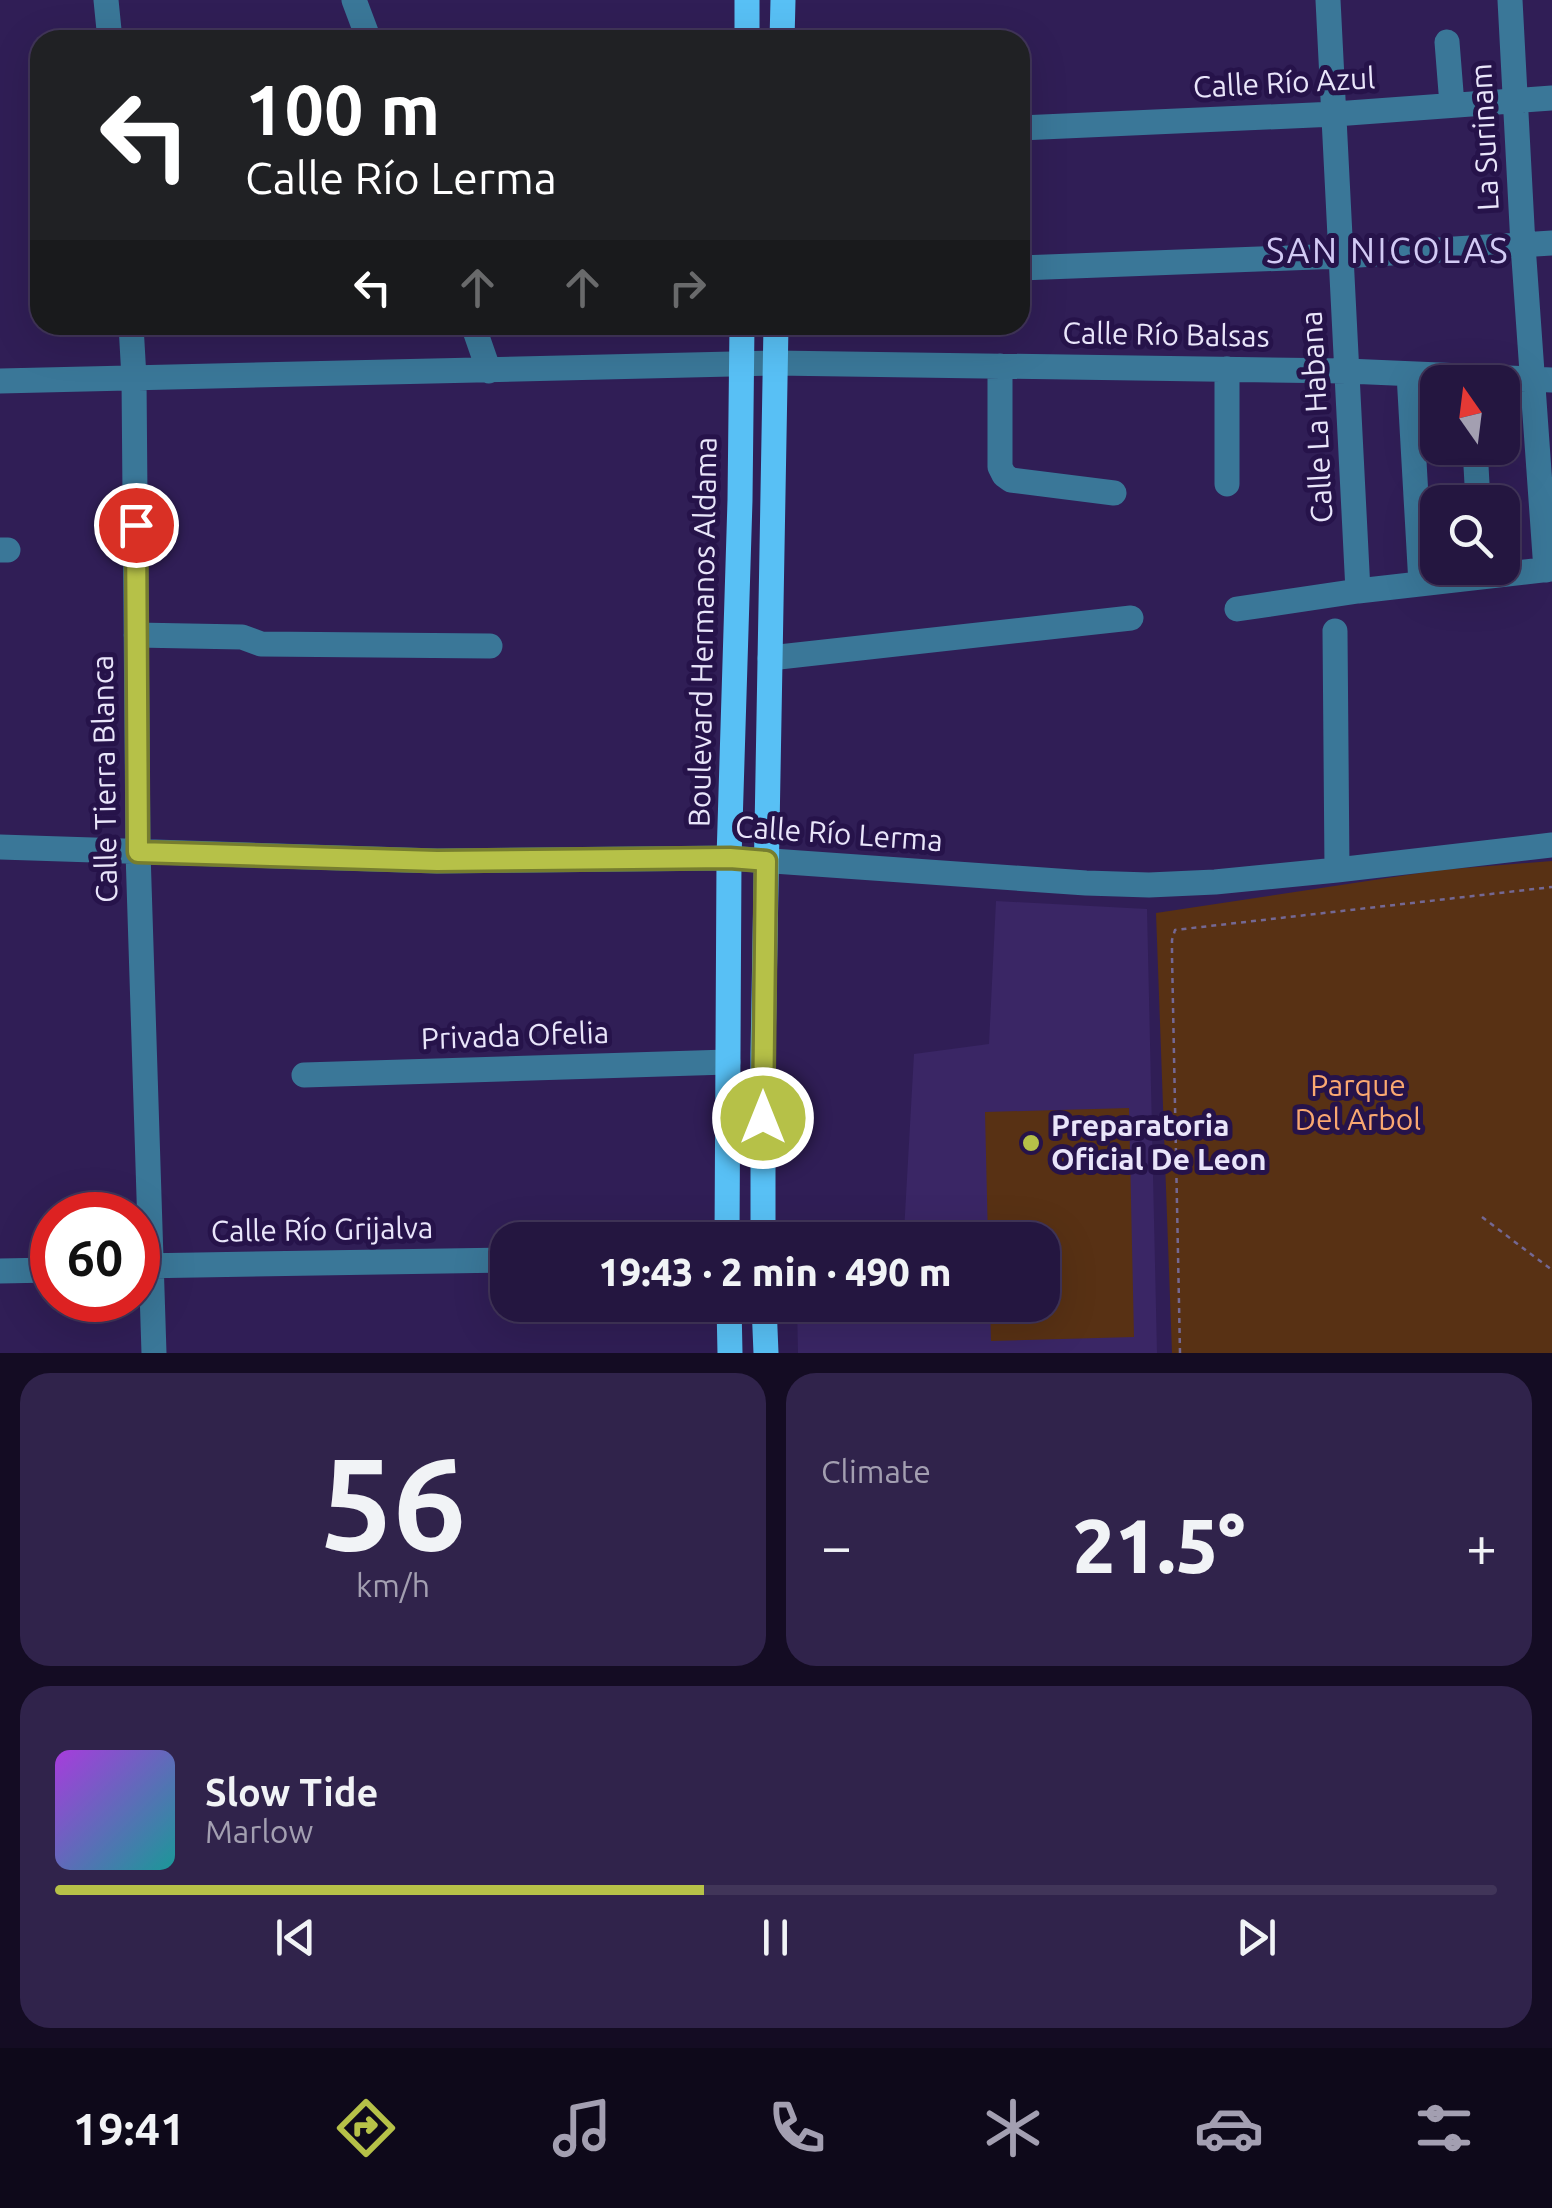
<!DOCTYPE html>
<html lang="en">
<head>
<meta charset="utf-8">
<style>
	:root { --surface:#241640; --page:#30234b; --text:#f1f3f6; --muted:#a39fb1; --line:#413559; --accent:#b6c148 }
	body { margin:0; font-family:Ubuntu,sans-serif; background:var(--page); color:var(--text); height:100vh; display:flex; flex-direction:column; font-size:38px; white-space:nowrap }
	* { box-sizing:border-box; margin:0 }
	p { font-size:32px; color:var(--muted) }
	.icon { flex:none; width:55px; height:55px; fill:none; stroke:currentColor; stroke-width:2; stroke-linecap:round; stroke-linejoin:round }
	.map { position:relative; height:1353px; overflow:hidden }
	.sheet { display:flex; flex-direction:column; gap:20px; padding:20px; background:#140c23; flex:1 }
	.sheet>* { flex:none }
	.guide { position:absolute; left:30px; top:30px; width:1000px; height:305px; border-radius:30px; box-shadow:0 10px 40px #0002,0 0 0 2px var(--line); background:#202124; color:#fff; overflow:hidden }
	.needle { width:65px; rotate:346deg }
	.tools { position:absolute; left:1420px; top:365px; display:grid; gap:20px }
	.tools a { display:grid; place-items:center; width:100px; height:100px; border-radius:20px; background:var(--surface); box-shadow:0 10px 40px #0002,0 0 0 2px var(--line); font-size:50px }
	.speed { position:absolute; left:30px; top:1192px; display:flex; gap:20px; font-size:50px; font-weight:700; text-align:center }
	.speed>* { display:grid; place-content:center; width:130px; height:130px; border-radius:50%; background:var(--surface); box-shadow:0 10px 40px #0002,0 0 0 2px var(--line); line-height:1 }
	.speed .limit { border:15px solid #d22; background:#fff; color:#111 }
	.pin { position:absolute; display:grid; place-items:center; width:85px; height:85px; color:#fff; margin:-42px; border:5px solid #fff; border-radius:50%; box-shadow:0 2px 10px #0007 }
	.me { position:absolute; width:110px; margin:-55px; rotate:0deg; stroke-linejoin:round; filter:drop-shadow(0 0 8px #0008) }
	.turn { display:flex; align-items:center; gap:35px; height:210px; padding:0 50px; font-size:45px }
	.turn .icon { width:130px; height:130px; stroke-width:2.5 }
	.turn b { display:block; font-size:70px; line-height:85px }
	.lanes { display:flex; align-items:center; height:95px; padding:0 50px; background:#0003; justify-content:center; gap:50px; direction:ltr }
	.lanes .off { opacity:.35 }
	.big { font-size:75px; font-weight:800; line-height:1.1 }
	.sheet .tile { flex:1; display:flex; flex-direction:column; justify-content:center; gap:15px; min-width:0; padding:0 35px; border-radius:30px; background:var(--page) }
	.sheet .dial { align-items:center; gap:0 }
	.dial b { font-size:130px; line-height:1 }
	.song { display:flex; align-items:center; gap:30px }
	.cover { width:120px; height:120px; border-radius:15px; background:linear-gradient(135deg,hsl(280 70% 55%),hsl(180 70% 35%)) }
	.played { height:10px; border-radius:5px; background:linear-gradient(90deg,var(--accent) 45%,var(--line) 45%) }
	.keys { display:flex; justify-content:space-around; direction:ltr }
	.heat { display:flex; justify-content:space-between; align-items:center; font-size:55px; direction:ltr }
	.sheet .tiles { flex:1; display:grid; gap:20px; grid-template-columns:1fr 1fr }
	.tile:last-child { grid-column:span 2 }
	.trip { position:absolute; left:490px; top:1222px; width:570px; height:100px; border-radius:30px; background:var(--surface); box-shadow:0 10px 40px #0002,0 0 0 2px var(--line); font-weight:800; line-height:100px; text-align:center }
	.tabs { display:flex; height:160px; justify-content:space-around; align-items:center; background:#0e091a; color:var(--muted) }
	.tabs .icon { width:70px; height:70px }
	.tabs .active { color:var(--accent) }
	.tabs b { font-size:45px; color:var(--text) }
	.map>svg:first-child { display:block }
</style>
</head>
<body>
<div class="map">
<svg width="1552" height="1353" viewBox="0 0 1552 1353">
	<rect width="100%" height="100%" fill="#301e56"/>
	<!-- built -->
	<path fill="#3a2665" d="M996 901 1147 909 1157 1353H798L797 1305H1042V1240H905L904 1232 914 1054 989 1044Z"/>
	<!-- green -->
	<path fill="#583114" d="M1552 861V1353H1172L1156 913 1440 870Z
		M1129 1108 1134 1337 991 1341 990 1305H1042V1240H988L985 1112Z"/>
	<g fill="none" stroke-linecap="round" stroke-linejoin="round">
		<!-- path -->
		<path stroke="#746893" stroke-width="2.5" stroke-dasharray="5 5" stroke-linecap="butt" d="M1482 1217 1552 1270
			M1180 1353 1172 956V940L1175 930 1552 887"/>
		<!-- minor -->
		<path stroke="#3a7798" stroke-width="25" d="M106 0 110 40
			M354 0 369 40
			M1328 0 1358 591
			M1510 0 1523 245 1546 570
			M1447 42 1452 105
			M1020 128 1335 114 1552 98
			M1020 268 1342 256 1552 243
			M131 325 134 378 138 852 154 1353
			M473 325 489 371
			M1000 366V467L1004 475 1011 480 1114 493
			M1409 374 1421 584
			M0 381 775 363 1347 371 1552 380
			M1475 448 1478 502
			M1227 484V369
			M0 550H8
			M1237 609 1358 591 1552 569
			M1335 631 1337 870
			M136 635 242 637 261 644 490 646
			M770 658 1131 618
			M0 847 437 861 729 858 1086 883 1149 885 1215 882 1337 870 1552 845
			M304 1075 728 1062
			M138 1266 508 1260
			M0 1271 52 1270"/>
		<!-- major -->
		<path stroke="#58c0f5" stroke-width="25" d="M747 40V0
			M782 40 783 0
			M727 1240 729 858 740 500 742 325
			M763 1240V1054L776 325
			M729 1305 730 1353
			M764 1305 766 1353"/>
	</g>
	<g fill="none" stroke-linecap="round" stroke-linejoin="round">
		<defs>
			<path id="route" d="M136 525 138 852 437 861 730 858 766 861 763 1118"/>
		</defs>
		<!-- route casing -->
		<use href="#route" stroke="#767d2f" stroke-width="25"/>
		<!-- route -->
		<use href="#route" stroke="#b6c148" stroke-width="18"/>
	</g>
	<!-- markers -->
	<circle fill="#b6c148" stroke="#26134a" stroke-width="4" cx="1031" cy="1143" r="10"/>
	<g text-anchor="middle" stroke-width="10" stroke-linejoin="round" paint-order="stroke">
		<!-- street labels -->
		<g font-size="30" fill="#e9e5fa" stroke="#26134a">
			<text transform="translate(1284 83) rotate(-3)" y="10">Calle Río Azul</text>
			<text transform="translate(1485 137) rotate(-93)" y="10">La Surinam</text>
			<text transform="translate(1166 335) rotate(1)" y="10">Calle Río Balsas</text>
			<text transform="translate(1317 417) rotate(-93)" y="10">Calle La Habana</text>
			<text transform="translate(703 632) rotate(-89)" y="10">Boulevard Hermanos Aldama</text>
			<text transform="translate(105 779) rotate(-91)" y="10">Calle Tierra Blanca</text>
			<text transform="translate(839 834) rotate(4)" y="10">Calle Río Lerma</text>
			<text transform="translate(515 1036) rotate(-2)" y="10">Privada Ofelia</text>
			<text transform="translate(322 1230) rotate(-1)" y="10">Calle Río Grijalva</text>
		</g>
		<!-- park labels -->
		<g font-size="30" fill="#faa871" stroke="#26134a">
			<text x="1358" y="1096">Parque<tspan x="1358" dy="34">Del Arbol</tspan></text>
		</g>
		<!-- poi labels -->
		<g font-size="30" font-weight="bold" fill="#e9e5fa" stroke="#26134a" text-anchor="start">
			<text x="1051" y="1136">Preparatoria<tspan x="1051" dy="34">Oficial De Leon</tspan></text>
		</g>
		<!-- quarter labels -->
		<g font-size="35" letter-spacing="2.5" fill="#d2caf4" stroke="#26134a">
			<text x="1388" y="263">SAN NICOLAS</text>
		</g>
	</g>
</svg>
<div class="tools">
<a><svg class="needle" viewBox="-14 -14 28 28"><path d="M0-13l5 13h-10z" fill="#e53935"/><path d="M0 13l5-13h-10z" fill="#a39fb1"/></svg></a>
<a><svg class="icon" aria-label="search" viewBox="0 0 24 24"><circle cx="10" cy="10" r="6"/><path d="M15 15l6 6"/></svg></a>
</div>
<div class="speed"><div class="limit">60</div></div>
<div class="pin" style="left:136px;top:525px;background:#d93025"><svg class="icon" aria-label="arrive" viewBox="0 0 24 24"><path d="M6 21V4h12l-3 4 3 4H6"/></svg></div>
<svg class="me" style="left:763px;top:1118px" viewBox="-20 -20 40 40"><circle r="17" fill="#b6c148" stroke="#fff" stroke-width="3"/><path d="M0-11L8 9 0 5-8 9z" fill="#fff"/></svg>
<div class="trip">19:43 · 2 min · 490 m</div>
<div class="guide">
<div class="turn"><svg class="icon" aria-label="left" viewBox="0 0 24 24"><path d="M17 20v-9H6M10 6l-5 5 5 5"/></svg><div><b>100 m</b>Calle Río Lerma</div></div>
<div class="lanes"><svg class="icon" aria-label="left" viewBox="0 0 24 24"><path d="M17 20v-9H6M10 6l-5 5 5 5"/></svg><svg class="icon off" aria-label="ahead" viewBox="0 0 24 24"><path d="M12 20V5M6 11l6-6 6 6"/></svg><svg class="icon off" aria-label="ahead" viewBox="0 0 24 24"><path d="M12 20V5M6 11l6-6 6 6"/></svg><svg class="icon off" aria-label="right" viewBox="0 0 24 24"><path d="M7 20v-9h11M14 6l5 5-5 5"/></svg></div>
</div>
</div>
<section class="sheet">
<div class="tiles">
<div class="tile dial"><b>56</b><p>km/h</p></div>
<div class="tile"><p>Climate</p>
<div class="heat"><a>−</a><b class="big">21.5°</b><a>+</a></div>
</div>
<div class="tile">
<div class="song"><i class="cover"></i><div><b>Slow Tide</b><p>Marlow</p></div></div>
<div class="played"></div>
<div class="keys"><svg class="icon" aria-label="previous" viewBox="0 0 24 24"><path d="M18 5L8 12l10 7zM5 5v14"/></svg><svg class="icon" aria-label="pause" viewBox="0 0 24 24"><path d="M8 5v14M16 5v14"/></svg><svg class="icon" aria-label="next" viewBox="0 0 24 24"><path d="M6 5l10 7-10 7zM19 5v14"/></svg></div>
</div>
</div>
</section>
<nav class="tabs">
<b>19:41</b>
<svg class="icon active" aria-label="directions" viewBox="0 0 24 24"><path d="M12 3l9 9-9 9-9-9zM9 14v-3h6M13 9l2 2-2 2"/></svg>
<svg class="icon" aria-label="music" viewBox="0 0 24 24"><path d="M9 18V5l10-2v13"/><circle cx="6" cy="18" r="3"/><circle cx="16" cy="16" r="3"/></svg>
<svg class="icon" aria-label="phone" viewBox="0 0 24 24"><path d="M5 4h4l2 5-3 2q2 4 5 5l2-3 5 2v4C11 20 4 13 5 4z"/></svg>
<svg class="icon" aria-label="climate" viewBox="0 0 24 24"><path d="M12 3v18M4 7l16 10M4 17L20 7"/></svg>
<svg class="icon" aria-label="car" viewBox="0 0 24 24"><path d="M5 17H2v-5l4-1 3-4h7l3 4 3 1v5h-3M9 17h6M6 11h13"/><circle cx="7" cy="17" r="2"/><circle cx="17" cy="17" r="2"/></svg>
<svg class="icon" aria-label="filters" viewBox="0 0 24 24"><path d="M4 7h16M4 17h16"/><circle cx="9" cy="7" r="2"/><circle cx="15" cy="17" r="2"/></svg>
</nav>
</body>
</html>
